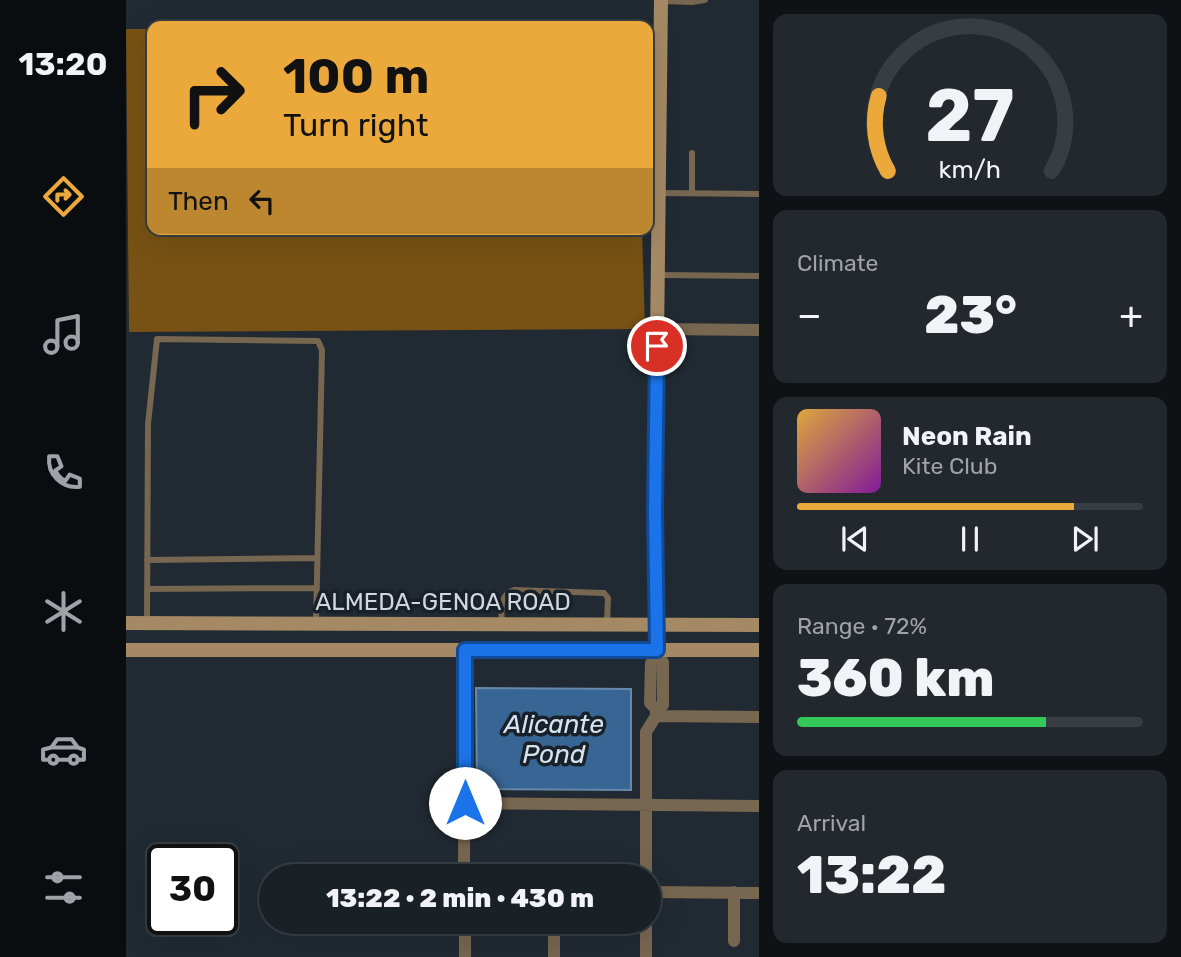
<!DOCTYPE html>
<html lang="en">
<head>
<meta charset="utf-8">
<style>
	:root { --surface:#192026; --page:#22282e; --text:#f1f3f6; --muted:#9fa3a7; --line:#373e43; --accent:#eca93b }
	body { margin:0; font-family:Rubik,sans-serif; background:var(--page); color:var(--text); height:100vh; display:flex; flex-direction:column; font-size:26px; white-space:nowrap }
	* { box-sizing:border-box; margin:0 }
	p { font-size:23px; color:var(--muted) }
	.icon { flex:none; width:38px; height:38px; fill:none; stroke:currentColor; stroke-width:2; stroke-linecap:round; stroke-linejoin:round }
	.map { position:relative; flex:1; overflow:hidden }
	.sheet { display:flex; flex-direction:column; gap:14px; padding:14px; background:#0e1215; width:422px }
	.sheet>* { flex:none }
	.guide { position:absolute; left:21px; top:21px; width:506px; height:214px; border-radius:14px; box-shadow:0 7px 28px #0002,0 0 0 2px var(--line); background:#eca93b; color:#111; overflow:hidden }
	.speed { position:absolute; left:21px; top:844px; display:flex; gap:14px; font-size:35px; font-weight:700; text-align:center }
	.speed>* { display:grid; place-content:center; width:91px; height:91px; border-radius:50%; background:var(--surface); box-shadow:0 7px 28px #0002,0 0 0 2px var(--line); line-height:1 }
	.speed .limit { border:4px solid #111; border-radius:10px; background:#fff; color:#111 }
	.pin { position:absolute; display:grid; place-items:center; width:60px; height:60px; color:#fff; margin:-30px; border:4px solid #fff; border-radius:50%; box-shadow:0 2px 7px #0007 }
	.me { position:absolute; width:77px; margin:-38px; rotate:0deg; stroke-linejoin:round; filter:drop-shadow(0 0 5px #0008) }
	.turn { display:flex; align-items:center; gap:24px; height:147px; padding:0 21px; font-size:32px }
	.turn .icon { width:91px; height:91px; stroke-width:2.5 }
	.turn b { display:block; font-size:49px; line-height:60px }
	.then { display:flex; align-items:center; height:66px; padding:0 21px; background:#0003; gap:14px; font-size:26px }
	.big { font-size:52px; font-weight:800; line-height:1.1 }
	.sheet .widget { flex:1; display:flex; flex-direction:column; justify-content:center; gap:10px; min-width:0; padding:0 24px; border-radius:14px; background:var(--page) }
	.sheet .dial { align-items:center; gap:0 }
	.dial svg { height:182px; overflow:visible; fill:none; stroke:var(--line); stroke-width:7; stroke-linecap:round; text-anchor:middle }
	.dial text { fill:var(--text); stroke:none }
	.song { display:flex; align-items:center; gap:21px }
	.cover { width:84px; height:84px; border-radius:10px; background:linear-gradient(135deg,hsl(40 70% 55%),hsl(290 70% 35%)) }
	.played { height:7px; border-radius:4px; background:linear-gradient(90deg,var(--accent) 80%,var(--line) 80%) }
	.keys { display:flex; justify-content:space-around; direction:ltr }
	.heat { display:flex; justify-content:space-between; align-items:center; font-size:38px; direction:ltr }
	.charge { height:10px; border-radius:5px; background:linear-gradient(90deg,#34c759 72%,var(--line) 0) }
	.trip { position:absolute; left:133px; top:864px; width:402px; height:70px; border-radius:35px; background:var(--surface); box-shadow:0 7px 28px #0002,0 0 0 2px var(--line); font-weight:800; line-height:70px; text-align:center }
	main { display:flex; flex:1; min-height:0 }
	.tabs { display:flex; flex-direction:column; width:126px; justify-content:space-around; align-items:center; background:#0a0d0f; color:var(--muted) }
	.tabs .icon { width:49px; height:49px }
	.tabs .active { color:var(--accent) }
	.tabs b { font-size:32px; color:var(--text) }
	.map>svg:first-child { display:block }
</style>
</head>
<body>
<main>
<nav class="tabs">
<b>13:20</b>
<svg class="icon active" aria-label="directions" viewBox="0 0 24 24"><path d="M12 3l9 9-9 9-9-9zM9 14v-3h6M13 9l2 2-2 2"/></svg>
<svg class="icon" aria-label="music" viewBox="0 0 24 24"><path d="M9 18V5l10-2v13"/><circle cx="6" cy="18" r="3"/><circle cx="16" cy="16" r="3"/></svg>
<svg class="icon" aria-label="phone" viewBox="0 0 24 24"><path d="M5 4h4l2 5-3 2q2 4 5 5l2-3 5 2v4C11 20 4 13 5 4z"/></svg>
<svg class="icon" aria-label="climate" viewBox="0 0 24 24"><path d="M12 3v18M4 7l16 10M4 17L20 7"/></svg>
<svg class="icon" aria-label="car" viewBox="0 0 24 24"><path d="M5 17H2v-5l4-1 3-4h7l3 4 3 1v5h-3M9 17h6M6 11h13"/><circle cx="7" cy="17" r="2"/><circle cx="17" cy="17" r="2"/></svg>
<svg class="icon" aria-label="filters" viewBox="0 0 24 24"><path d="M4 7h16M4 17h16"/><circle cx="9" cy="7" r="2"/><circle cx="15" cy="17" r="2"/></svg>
</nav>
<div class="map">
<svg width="634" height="957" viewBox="0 0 634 957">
	<rect width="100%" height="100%" fill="#212a33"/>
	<!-- forest -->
	<path fill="#785214" d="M0 29H26V229H516L519 329 3 332Z"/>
	<!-- water -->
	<path fill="#386694" stroke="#68a" stroke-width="2" d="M350 688 505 689V790L351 789Z"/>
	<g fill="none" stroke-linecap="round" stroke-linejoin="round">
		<!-- lane -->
		<path stroke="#776650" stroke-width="6" d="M535 1 566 2V0
			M566 2 579 0
			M534 193 634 194
			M566 193V153
			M534 275 634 276
			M21 560 191 558
			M21 589 190 588
			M21 623 22 424 31 339 192 341 196 350 190 623
			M376 623C375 608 373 596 388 590L478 593 482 598 481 623"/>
		<!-- street -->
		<path stroke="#776650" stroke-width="12" d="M531 329 634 330
			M530 709 537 705V662L531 658V653
			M530 716 634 717
			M339 803 634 806
			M338 877 339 650
			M520 877V732L530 716V709L524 703 525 663 531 658
			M523 892 634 893
			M339 922V957
			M520 922V957
			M608 941V892
			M428 957V922"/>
		<!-- secondary -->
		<path stroke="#a48964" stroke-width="14" d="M0 623 634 625
			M0 650H634
			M531 650 529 511 535 0"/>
	</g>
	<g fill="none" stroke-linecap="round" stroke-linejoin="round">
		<defs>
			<path id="route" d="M339 803V650H531L529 511 531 346"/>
		</defs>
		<!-- route casing -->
		<use href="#route" stroke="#114b97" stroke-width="18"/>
		<!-- route -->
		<use href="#route" stroke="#1a73e8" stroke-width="12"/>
	</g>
	<g text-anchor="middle" stroke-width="7" stroke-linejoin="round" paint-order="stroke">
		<!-- street labels -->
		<g font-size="24" fill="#d1d7dd" stroke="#182029">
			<text x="317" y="610">ALMEDA-GENOA ROAD</text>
		</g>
		<!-- water labels -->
		<g font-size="26" font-style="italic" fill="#d5e2f0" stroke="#182029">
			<text x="428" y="733">Alicante<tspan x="428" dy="30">Pond</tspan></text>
		</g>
	</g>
</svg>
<div class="speed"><div class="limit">30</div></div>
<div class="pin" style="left:531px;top:346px;background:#d93025"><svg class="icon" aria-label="arrive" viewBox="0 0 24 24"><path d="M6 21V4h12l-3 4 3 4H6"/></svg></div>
<svg class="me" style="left:339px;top:803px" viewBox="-20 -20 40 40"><circle r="19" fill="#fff"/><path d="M0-13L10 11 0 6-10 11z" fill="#1a73e8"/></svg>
<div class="trip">13:22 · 2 min · 430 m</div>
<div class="guide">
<div class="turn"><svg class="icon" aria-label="right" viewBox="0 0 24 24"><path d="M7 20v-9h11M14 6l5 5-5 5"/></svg><div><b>100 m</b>Turn right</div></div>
<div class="then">Then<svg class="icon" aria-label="left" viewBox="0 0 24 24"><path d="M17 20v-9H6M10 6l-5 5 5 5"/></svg></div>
</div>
</div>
<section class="sheet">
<div class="widget dial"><svg viewBox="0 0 100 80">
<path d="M14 69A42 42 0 1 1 86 69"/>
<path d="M14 69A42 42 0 0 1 10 36" stroke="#eca93b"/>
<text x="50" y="56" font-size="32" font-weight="700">27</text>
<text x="50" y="72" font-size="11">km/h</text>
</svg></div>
<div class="widget"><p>Climate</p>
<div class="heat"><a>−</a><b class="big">23°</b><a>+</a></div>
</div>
<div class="widget">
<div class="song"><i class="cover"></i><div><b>Neon Rain</b><p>Kite Club</p></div></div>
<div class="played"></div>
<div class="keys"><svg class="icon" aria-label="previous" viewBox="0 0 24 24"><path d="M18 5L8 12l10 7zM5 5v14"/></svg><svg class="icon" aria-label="pause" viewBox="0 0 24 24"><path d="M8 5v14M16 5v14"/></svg><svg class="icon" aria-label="next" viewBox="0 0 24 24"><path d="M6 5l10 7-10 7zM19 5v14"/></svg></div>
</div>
<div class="widget"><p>Range · 72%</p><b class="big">360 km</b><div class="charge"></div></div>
<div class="widget"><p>Arrival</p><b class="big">13:22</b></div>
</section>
</main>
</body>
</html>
